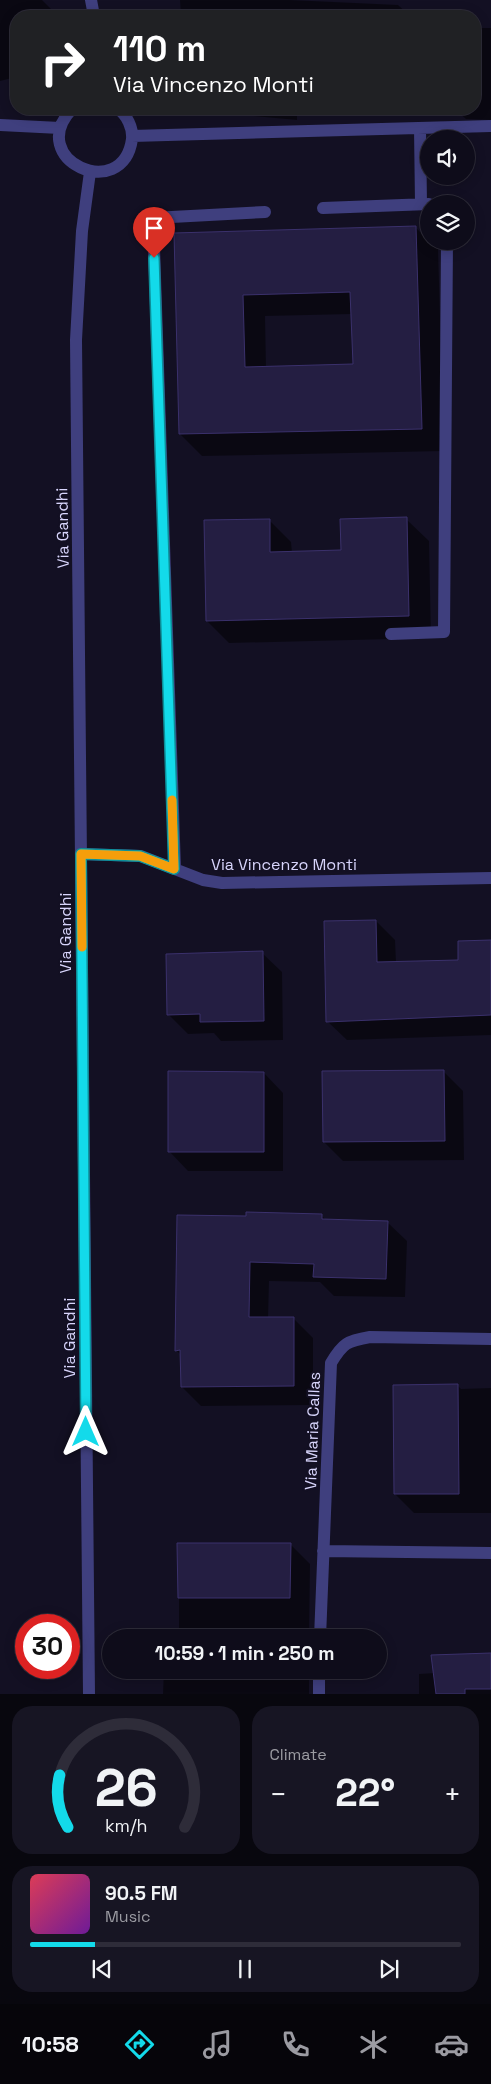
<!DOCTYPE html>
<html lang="en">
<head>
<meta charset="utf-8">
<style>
	:root { --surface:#0e0c1a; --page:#171523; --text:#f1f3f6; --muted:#9b9ba2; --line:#2e2c39; --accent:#13daea }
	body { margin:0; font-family:"Space Grotesk",sans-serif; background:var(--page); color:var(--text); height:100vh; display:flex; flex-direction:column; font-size:19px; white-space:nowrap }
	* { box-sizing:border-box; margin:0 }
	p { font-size:16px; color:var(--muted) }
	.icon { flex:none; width:28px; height:28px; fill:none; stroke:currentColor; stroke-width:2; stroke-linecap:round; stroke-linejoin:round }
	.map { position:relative; height:1694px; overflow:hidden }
	.sheet { display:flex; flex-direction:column; gap:12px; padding:12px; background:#08070e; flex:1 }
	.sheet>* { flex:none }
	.banner { position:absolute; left:10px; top:10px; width:471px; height:105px; border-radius:20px; box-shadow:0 2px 12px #0003,0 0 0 1px var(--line); background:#202124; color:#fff; overflow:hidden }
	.fabs { position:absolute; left:420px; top:130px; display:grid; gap:10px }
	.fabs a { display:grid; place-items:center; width:55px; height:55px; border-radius:50%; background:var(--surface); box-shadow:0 2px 12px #0003,0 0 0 1px var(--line); font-size:25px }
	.speed { position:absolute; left:15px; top:1614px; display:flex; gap:10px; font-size:25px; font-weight:700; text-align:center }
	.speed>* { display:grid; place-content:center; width:65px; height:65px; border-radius:50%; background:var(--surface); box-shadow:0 2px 12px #0003,0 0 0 1px var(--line); line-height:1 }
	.speed .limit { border:8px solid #d22; background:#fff; color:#111 }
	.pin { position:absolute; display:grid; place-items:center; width:42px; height:42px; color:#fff; margin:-51px -21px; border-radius:50% 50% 50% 0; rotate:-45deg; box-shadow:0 0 5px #0007 }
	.pin .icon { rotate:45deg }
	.me { position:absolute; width:55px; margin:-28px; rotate:0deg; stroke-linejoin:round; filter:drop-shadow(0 0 4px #0008) }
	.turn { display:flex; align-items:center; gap:18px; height:105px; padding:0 20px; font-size:22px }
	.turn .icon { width:65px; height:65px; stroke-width:2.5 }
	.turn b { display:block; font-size:35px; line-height:42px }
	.big { font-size:38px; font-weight:700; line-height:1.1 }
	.sheet .card { flex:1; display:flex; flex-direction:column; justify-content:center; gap:8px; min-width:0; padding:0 18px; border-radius:20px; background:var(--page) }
	.sheet .dial { align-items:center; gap:0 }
	.dial svg { height:130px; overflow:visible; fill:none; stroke:var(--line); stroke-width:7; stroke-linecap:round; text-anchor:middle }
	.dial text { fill:var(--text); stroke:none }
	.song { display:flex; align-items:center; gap:15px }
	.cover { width:60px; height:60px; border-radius:8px; background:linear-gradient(135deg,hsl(350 70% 55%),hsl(280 70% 35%)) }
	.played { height:5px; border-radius:2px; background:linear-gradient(90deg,var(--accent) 15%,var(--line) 15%) }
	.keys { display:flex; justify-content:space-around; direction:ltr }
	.heat { display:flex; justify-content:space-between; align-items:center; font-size:28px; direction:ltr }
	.sheet .tiles { flex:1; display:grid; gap:12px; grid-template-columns:1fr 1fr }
	.card:last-child { grid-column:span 2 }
	.trip { position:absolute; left:102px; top:1629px; width:285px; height:50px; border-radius:25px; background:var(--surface); box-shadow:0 2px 12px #0003,0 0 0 1px var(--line); font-weight:700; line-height:50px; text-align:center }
	.dock { display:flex; height:80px; justify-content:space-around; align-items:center; background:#06050a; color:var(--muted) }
	.dock .icon { width:35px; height:35px }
	.dock .current { color:var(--accent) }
	.dock b { font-size:22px; color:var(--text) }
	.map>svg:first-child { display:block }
</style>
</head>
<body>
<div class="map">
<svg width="491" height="1694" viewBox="0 0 491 1694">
	<rect width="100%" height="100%" fill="#131023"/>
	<!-- shadow -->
	<path fill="#0007" fill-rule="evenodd" d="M0 0H42L51 9 53 16H16V77L0 81Z
		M180 0H290L398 5 410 16H181Z
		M475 28H491V120L466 119 455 109H475Z
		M198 109H297V120L200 111Z
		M415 227 438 249 444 451 202 456 180 434 175 234ZM352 314 354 365 266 368 265 316Z
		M406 519 429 541 431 638 229 643 207 621 269 520 291 542 292 553 342 551Z
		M376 921 395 940 396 962 460 961 491 941V1035L347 1040 327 1021Z
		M262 953 282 972 283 1040 221 1041 214 1033 188 1034 169 1015Z
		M444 1072 463 1091 464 1160 343 1161 324 1142Z
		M264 1073 283 1093V1171H188L169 1151Z
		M321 1215 327 1221 387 1222 407 1241 405 1297 334 1296 320 1282 269 1281 268 1319 293 1318 313 1338V1405L201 1406 182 1387V1356L176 1350 247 1218Z
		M457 1385 461 1389 491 1388V1513H414L395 1494Z
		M290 1544 310 1564 309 1638H179V1545Z
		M491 1654V1694H419V1674L435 1673Z
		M164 1670H309V1694H163Z"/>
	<!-- building -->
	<path fill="#241e42" stroke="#3b316c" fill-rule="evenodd" d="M416 226 422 429 179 434 174 233ZM350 292 353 364 245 367 243 295Z
		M407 517 409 616 206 621 204 520 270 519V552L341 550 340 519Z
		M376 920 377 962 458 960V941L491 940V1015L326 1022 324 921Z
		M263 951 264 1021 200 1022V1014L167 1015 166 954Z
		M444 1070 445 1141 323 1142 322 1071Z
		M168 1071 264 1072V1152H168Z
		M246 1212 322 1214V1219L388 1221 386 1279 313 1277 314 1264 250 1262 249 1317H294V1386L181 1387 180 1350 175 1351 177 1215 246 1216Z
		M458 1384 459 1494H394L393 1385Z
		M177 1543H291L290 1598H178Z
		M491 1653V1689H465V1694H436L431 1655Z"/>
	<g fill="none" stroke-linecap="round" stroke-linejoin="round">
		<!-- minor -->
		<path stroke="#3f3f7e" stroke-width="12" d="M91 0 94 16
			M72 109C24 160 123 204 132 139 133 128 127 115 118 109
			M0 125 60 128
			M420 128 421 204
			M132 136 491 126
			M436 204H447
			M323 208 429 204
			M391 634 444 632 447 241
			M81 854 141 856 203 880 222 883 491 878
			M175 869 153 218 265 212
			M323 1551 491 1553
			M320 1638 331 1363C343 1343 347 1341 370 1337L491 1339
			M89 1694 76 340 82 231 90 172
			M319 1694V1670"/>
	</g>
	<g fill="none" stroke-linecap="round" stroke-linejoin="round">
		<defs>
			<path id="route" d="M86 1432 81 854 140 856 174 869 154 258"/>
		</defs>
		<!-- route casing -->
		<use href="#route" stroke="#0c8e98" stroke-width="12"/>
		<!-- route -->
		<use href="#route" stroke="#13daea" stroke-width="9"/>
		<!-- slow -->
		<path stroke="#f59e0b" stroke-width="9" d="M82 947 81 854 140 856 174 869 172 800"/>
	</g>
	<g text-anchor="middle" stroke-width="4" stroke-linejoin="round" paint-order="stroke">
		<!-- street labels -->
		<g font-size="16" fill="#d8d5fc" stroke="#131023">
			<text transform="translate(62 528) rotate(-91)" y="6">Via Gandhi</text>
			<text x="284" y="870">Via Vincenzo Monti</text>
			<text transform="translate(65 933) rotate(-90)" y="6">Via Gandhi</text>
			<text transform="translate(69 1338) rotate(-90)" y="6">Via Gandhi</text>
			<text transform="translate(312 1431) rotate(-88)" y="6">Via Maria Callas</text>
		</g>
	</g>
</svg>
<div class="fabs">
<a><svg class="icon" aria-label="sound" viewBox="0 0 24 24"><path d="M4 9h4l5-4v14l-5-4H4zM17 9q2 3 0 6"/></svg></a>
<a><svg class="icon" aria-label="layers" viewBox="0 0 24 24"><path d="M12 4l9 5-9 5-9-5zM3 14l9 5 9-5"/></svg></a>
</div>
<div class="speed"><div class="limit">30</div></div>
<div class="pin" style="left:154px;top:258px;background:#d93025"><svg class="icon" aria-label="arrive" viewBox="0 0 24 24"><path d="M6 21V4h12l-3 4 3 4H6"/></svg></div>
<svg class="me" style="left:86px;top:1432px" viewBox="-20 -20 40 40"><path d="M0-17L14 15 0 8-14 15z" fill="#13daea" stroke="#fff" stroke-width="4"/></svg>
<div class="trip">10:59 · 1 min · 250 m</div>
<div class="banner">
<div class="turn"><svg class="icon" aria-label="right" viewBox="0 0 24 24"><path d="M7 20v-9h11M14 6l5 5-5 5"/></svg><div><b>110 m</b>Via Vincenzo Monti</div></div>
</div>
</div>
<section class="sheet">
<div class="tiles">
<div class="card dial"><svg viewBox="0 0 100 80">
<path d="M14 69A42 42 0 1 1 86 69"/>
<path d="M14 69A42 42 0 0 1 9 37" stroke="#13daea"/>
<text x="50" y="56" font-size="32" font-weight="700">26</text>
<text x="50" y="72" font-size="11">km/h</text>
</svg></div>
<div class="card"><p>Climate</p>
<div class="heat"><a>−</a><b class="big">22°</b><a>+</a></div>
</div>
<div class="card">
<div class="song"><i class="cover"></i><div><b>90.5 FM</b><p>Music</p></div></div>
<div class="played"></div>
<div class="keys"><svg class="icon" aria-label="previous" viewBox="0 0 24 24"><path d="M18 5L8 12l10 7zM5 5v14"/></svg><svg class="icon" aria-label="pause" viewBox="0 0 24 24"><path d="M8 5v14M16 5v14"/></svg><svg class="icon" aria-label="next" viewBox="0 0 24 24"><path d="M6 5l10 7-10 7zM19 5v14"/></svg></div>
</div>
</div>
</section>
<nav class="dock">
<b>10:58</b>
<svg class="icon current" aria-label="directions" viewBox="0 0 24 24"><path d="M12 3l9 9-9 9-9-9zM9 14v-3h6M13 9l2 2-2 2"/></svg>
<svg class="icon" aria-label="music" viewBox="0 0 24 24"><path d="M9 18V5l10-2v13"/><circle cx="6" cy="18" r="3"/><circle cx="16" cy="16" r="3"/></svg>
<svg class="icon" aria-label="phone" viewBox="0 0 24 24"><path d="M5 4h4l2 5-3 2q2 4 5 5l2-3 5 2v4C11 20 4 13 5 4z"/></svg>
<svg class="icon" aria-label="climate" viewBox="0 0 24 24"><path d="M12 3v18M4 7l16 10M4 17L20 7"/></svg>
<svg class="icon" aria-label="car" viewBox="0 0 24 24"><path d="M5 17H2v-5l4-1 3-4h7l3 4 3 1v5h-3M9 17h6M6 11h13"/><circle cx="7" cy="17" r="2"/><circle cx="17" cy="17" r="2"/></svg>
</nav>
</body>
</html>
